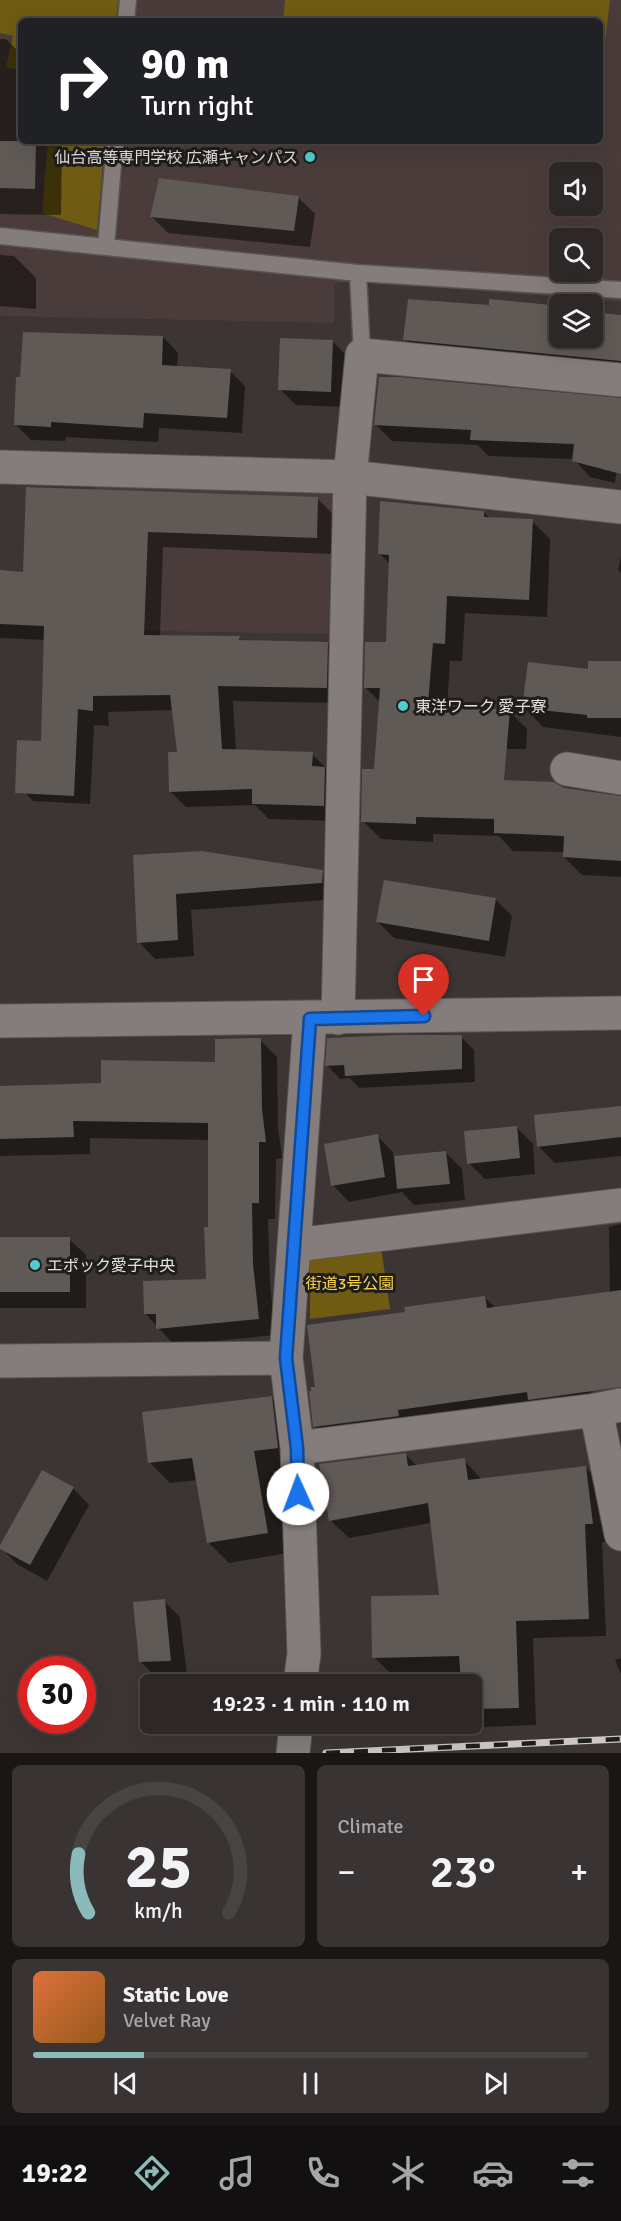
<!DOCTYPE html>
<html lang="en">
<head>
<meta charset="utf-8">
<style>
	:root { --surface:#2d2827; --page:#393433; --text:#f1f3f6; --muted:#a7a6a7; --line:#484444; --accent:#8bbbb9 }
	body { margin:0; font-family:Signika,"Noto Sans JP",sans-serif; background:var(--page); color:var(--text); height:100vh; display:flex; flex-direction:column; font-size:22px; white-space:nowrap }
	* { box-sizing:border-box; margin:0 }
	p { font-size:20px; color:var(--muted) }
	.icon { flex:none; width:33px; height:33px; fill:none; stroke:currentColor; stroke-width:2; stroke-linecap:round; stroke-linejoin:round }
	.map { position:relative; height:1753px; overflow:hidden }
	.details { display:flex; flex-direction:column; gap:12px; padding:12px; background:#191615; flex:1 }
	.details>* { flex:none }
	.banner { position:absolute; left:18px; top:18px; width:585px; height:126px; border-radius:9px; box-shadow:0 6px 24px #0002,0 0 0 2px var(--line); background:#202124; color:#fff; overflow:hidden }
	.tools { position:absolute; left:549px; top:162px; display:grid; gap:12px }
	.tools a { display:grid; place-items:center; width:54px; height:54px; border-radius:9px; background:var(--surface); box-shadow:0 6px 24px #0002,0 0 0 2px var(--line); font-size:30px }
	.speed { position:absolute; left:18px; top:1656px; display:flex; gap:12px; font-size:30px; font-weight:700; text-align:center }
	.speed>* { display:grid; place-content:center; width:78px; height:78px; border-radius:50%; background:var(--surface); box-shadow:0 6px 24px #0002,0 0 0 2px var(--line); line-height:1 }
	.speed .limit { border:9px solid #d22; background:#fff; color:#111 }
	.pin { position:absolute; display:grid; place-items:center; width:51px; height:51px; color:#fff; margin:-62px -26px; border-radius:50% 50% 50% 0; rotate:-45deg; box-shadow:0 0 6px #0007 }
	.pin .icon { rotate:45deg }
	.me { position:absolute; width:66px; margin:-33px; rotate:358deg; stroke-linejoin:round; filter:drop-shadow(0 0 4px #0008) }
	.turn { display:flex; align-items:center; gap:21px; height:126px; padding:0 24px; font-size:27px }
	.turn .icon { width:78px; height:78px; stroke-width:2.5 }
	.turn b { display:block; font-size:42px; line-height:51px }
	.big { font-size:45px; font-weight:600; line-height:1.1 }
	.details .tile { flex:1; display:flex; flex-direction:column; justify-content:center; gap:9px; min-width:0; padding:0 21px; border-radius:9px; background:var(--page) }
	.details .dial { align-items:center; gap:0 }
	.dial svg { height:156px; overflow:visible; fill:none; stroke:var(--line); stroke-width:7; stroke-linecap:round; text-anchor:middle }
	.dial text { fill:var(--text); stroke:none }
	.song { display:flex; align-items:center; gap:18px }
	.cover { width:72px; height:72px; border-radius:9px; background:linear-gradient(135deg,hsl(20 70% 55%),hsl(30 70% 35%)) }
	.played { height:6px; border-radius:3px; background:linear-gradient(90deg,var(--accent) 20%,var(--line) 20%) }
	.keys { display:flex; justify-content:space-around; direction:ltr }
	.heat { display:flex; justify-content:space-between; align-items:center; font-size:33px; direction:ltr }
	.details .tiles { flex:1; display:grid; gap:12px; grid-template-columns:1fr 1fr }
	.tile:last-child { grid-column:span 2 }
	.trip { position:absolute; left:140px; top:1674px; width:342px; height:60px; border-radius:9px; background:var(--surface); box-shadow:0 6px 24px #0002,0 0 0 2px var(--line); font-weight:600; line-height:60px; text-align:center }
	.dock { display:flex; height:96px; justify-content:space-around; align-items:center; background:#121010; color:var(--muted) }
	.dock .icon { width:42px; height:42px }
	.dock .active { color:var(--accent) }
	.dock b { font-size:27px; color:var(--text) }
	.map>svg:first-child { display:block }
</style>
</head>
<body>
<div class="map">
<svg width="621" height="1753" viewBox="0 0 621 1753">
	<rect width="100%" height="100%" fill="#3c3534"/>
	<!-- built -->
	<path fill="#4a3c3b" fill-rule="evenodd" d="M0 0H621V302L368 282 334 283V323L0 316ZM21 21H600V141H21ZM560 172H592V206H560ZM560 238H592V272H560Z
		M95 487 339 491 336 634 92 630Z"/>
	<!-- green -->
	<path fill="#6f5c12" d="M0 0H118L116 21H21V71L6 67 13 36 0 33Z
		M285 0H610L603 59 600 63V21H283Z
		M48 141H105L97 230 42 213Z
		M381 1247 390 1309 310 1319V1259Z"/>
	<!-- shadow -->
	<path fill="#0007" d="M0 39H6L21 54V141H62L61 215 0 214Z
		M298 197 315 214 310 247 168 233 152 217Z
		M0 255 14 256 36 278V309L0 306Z
		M621 317V375L421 356 405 340 592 338Z
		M163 337 178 353 177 367 230 371 245 386 242 433 159 428 158 442 66 437 65 441 31 440 15 424 22 378Z
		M333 342 349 358 346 407 296 405 280 389Z
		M621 400V458H618L615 483 590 477 574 459 488 456 478 445 392 441 376 425Z
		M28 488 318 499 334 515 332 554 163 547 160 636 239 638 243 642 327 643 343 659 342 703 233 701 236 751 312 754 328 770 339 821 269 819 255 805 186 807 170 791 178 754 173 710 108 712 109 726 94 725 90 804 33 801 17 785 42 742 45 640 0 638V572L24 574Z
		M483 512 490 518 532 521 550 539 547 617 465 613 462 661H450L447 707 509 711 527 729 526 749H436L507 782 621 798V877L582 875 564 857V852L513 851 499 836 433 834V842L381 839 363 821 375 771 380 702 366 688 387 644 390 564 380 554Z
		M621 557V573L618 570Z
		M621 663V737L543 727 524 707 589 671Z
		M134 857 322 872 338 888V899L191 910 194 956 155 959 139 942Z
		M495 899 512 916 505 957 394 938 378 922Z
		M461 1037 474 1050 475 1082 359 1088 350 1078 340 1079 327 1065Z
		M260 1040 277 1057 278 1127 282 1158 276 1159 275 1219H268L270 1282 275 1335 174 1345 145 1313 208 1281 210 1140 90 1138V1154L0 1156V1087L102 1085 217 1063Z
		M621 1106V1156L555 1163 539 1147Z
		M516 1127 533 1144 535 1174 485 1179 469 1163Z
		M377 1136 393 1152 394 1158 446 1153 462 1169 465 1200 414 1205 402 1192 349 1202 333 1185Z
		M621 1224V1357L584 1340 593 1409 331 1443 315 1426 316 1388 406 1313 485 1298 496 1308 610 1293 609 1227Z
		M0 1238 69 1239 86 1255V1308H0Z
		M271 1397 292 1418 298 1468 273 1471 287 1553 229 1563 208 1542 198 1480 170 1483 150 1463Z
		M406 1455 417 1466 464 1460 482 1480 586 1468 603 1485 610 1541 602 1542 606 1636 533 1638 536 1725 481 1727 471 1717V1684H462V1673L392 1675 374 1657 440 1597 431 1523 349 1538 331 1521 320 1465Z
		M73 1488 89 1505 47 1581 17 1564 1 1548Z
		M164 1601 180 1617 187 1676 157 1678 141 1662Z
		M621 1658V1674L615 1660Z"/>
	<!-- building -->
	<path fill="#5f5a56" d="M0 141H36L35 189 0 188Z
		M159 178 299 196 294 231 150 217Z
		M408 299 489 305V299L560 306V338H592V312L621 315V361L403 340Z
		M23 332 163 336 162 365 231 369 227 418 144 413 143 428 51 422V427L14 425 16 377H20Z
		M280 338 333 340 331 392 278 390Z
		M379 377H399L621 398V474L572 461 574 444 470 440 471 430 374 425Z
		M26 487 318 497 317 538 148 532 144 635 240 636 239 640 328 642 327 688 218 686 222 749 313 752 312 766 325 767 324 806 252 804V789L169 792 168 752H177L170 695 93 696V711L78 709 74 796 15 793 17 740 41 741 44 626 0 624V570L23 572Z
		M380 501 484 511V517L533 519 529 600 447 596 445 644 433 643 428 704 510 710 504 780 554 782 564 788 621 796V861L563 857 564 836 494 833V819L416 817V824L361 822 362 769H374L380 688H364L365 642H386L389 555 378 554Z
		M588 661H621V718H587V715L522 708 528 662 588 669Z
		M202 851 323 870 322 883 176 894 178 940 137 943 133 855Z
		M384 880 496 898 489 941 376 922Z
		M396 1035H462V1069L345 1076 344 1065 325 1066 327 1038Z
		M261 1038 262 1109 266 1142H259V1203H252L253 1264 259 1319 156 1329V1314H144L143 1281 206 1279 204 1227H208V1123L73 1121 74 1137 0 1139V1086L101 1083V1060L215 1062V1039Z
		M621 1106V1137L537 1147 534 1115Z
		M517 1126 520 1158 467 1164 464 1131Z
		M378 1134 385 1177 331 1186 324 1144Z
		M446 1151 450 1184 397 1189 394 1156Z
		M0 1237H70V1292H0Z
		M621 1290V1387L528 1400 527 1392 398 1410 399 1416 313 1427 309 1391H311V1387H315L307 1325 405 1312 404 1307 485 1296 487 1308Z
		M272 1396 278 1448 254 1451 268 1533 207 1543 192 1458 148 1463 142 1412Z
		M406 1453 408 1466 465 1458 468 1480 586 1466 593 1524H585L589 1619 516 1621 519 1708 471 1709V1684H461L459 1656 372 1658 371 1596 439 1595 428 1503 329 1521 319 1464Z
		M42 1470 74 1487 30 1565 0 1549V1545Z
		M165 1599 171 1661 139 1662 133 1602Z"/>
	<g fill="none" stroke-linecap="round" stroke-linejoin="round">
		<defs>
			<path id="service" d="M126 21 128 0
				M0 236 106 247 115 141
				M106 247 358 273 621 290
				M358 273 362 355"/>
			<path id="minor" d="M0 467 350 477 362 355 621 380
				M567 769 621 778
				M338 1018 350 477 621 507
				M0 1021 621 1013
				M295 1245 621 1205
				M0 1361 286 1358
				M596 1410 621 1534
				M297 1448 596 1410 621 1405
				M300 1684 304 1654 297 1448 286 1358 310 1019
				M293 1753 296 1724"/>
		</defs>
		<!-- service casing -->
		<use href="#service" stroke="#595453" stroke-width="19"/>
		<!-- minor casing -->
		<use href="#minor" stroke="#595453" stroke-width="35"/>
		<!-- service -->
		<use href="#service" stroke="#847d7c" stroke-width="16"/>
		<!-- minor -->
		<use href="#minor" stroke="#847d7c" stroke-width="33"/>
		<defs>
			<path id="rail" d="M326 1753 621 1739"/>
		</defs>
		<!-- rail casing -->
		<use href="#rail" stroke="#cbc7c7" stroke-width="7"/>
		<!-- rail -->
		<use href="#rail" stroke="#201e1d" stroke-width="4.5" stroke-dasharray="14" stroke-linecap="butt"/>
	</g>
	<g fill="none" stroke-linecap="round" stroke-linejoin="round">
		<defs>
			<path id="route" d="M298 1494 297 1448 286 1358 310 1019 424 1016"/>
		</defs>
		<!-- route casing -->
		<use href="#route" stroke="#114b97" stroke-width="15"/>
		<!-- route -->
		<use href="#route" stroke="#1a73e8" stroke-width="10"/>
	</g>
	<!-- markers -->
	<g fill="#52cdce" stroke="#201e1d" stroke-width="2">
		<circle cx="310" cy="157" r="6"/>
		<circle cx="403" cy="706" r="6"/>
		<circle cx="35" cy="1265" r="6"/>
	</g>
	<g text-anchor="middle" stroke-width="6" stroke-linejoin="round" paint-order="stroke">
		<!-- poi labels -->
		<g font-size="16" fill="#e4e0e0" stroke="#201e1d" text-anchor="start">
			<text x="298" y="163" text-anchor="end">仙台高等専門学校 広瀬キャンパス</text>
			<text x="415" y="712">東洋ワーク 愛子寮</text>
			<text x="47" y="1271">エポック愛子中央</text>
		</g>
		<!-- park labels -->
		<g font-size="16" fill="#f6d14b" stroke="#201e1d">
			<text x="350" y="1289">街道3号公園</text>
		</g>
	</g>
</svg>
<div class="tools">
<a><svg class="icon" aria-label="sound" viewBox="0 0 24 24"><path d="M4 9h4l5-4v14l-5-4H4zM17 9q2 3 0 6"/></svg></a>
<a><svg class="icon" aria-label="search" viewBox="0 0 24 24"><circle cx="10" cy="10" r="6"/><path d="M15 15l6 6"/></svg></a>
<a><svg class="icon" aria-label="layers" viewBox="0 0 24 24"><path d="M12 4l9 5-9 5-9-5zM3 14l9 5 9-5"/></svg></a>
</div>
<div class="speed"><div class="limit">30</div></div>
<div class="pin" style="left:424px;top:1016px;background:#d93025"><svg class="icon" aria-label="arrive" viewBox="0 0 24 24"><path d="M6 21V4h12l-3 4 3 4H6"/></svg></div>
<svg class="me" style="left:298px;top:1494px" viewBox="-20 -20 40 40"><circle r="19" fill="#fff"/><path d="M0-13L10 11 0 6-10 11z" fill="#1a73e8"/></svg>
<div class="trip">19:23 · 1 min · 110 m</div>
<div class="banner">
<div class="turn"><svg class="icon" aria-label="right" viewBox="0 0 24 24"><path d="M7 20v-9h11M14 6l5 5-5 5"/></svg><div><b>90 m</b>Turn right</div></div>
</div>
</div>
<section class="details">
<div class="tiles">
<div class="tile dial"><svg viewBox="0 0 100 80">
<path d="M14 69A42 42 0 1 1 86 69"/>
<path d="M14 69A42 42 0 0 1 9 39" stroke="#8bbbb9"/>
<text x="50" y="56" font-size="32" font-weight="700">25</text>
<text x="50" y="72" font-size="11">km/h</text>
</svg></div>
<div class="tile"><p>Climate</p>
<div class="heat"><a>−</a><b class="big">23°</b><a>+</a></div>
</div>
<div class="tile">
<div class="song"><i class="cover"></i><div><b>Static Love</b><p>Velvet Ray</p></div></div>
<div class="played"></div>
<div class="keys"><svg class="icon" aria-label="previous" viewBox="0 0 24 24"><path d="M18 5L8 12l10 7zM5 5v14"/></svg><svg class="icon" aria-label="pause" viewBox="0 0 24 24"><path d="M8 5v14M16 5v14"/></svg><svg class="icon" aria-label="next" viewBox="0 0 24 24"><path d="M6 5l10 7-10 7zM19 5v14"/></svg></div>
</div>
</div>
</section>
<nav class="dock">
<b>19:22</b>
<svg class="icon active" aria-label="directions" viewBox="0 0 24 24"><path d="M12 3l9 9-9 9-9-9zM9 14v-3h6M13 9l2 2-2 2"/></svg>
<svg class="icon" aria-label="music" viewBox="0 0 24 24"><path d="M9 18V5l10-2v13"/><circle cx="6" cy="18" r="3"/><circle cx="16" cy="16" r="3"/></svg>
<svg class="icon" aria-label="phone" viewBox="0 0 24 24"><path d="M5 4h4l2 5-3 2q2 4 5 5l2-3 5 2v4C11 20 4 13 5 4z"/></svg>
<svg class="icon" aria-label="climate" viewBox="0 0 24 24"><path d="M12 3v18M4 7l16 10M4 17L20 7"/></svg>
<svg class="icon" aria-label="car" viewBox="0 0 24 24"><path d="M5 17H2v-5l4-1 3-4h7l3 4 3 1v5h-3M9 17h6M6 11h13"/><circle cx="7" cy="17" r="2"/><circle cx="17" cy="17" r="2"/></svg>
<svg class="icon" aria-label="filters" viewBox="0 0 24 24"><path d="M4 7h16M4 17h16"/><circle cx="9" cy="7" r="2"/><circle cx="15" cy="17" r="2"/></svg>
</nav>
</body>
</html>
